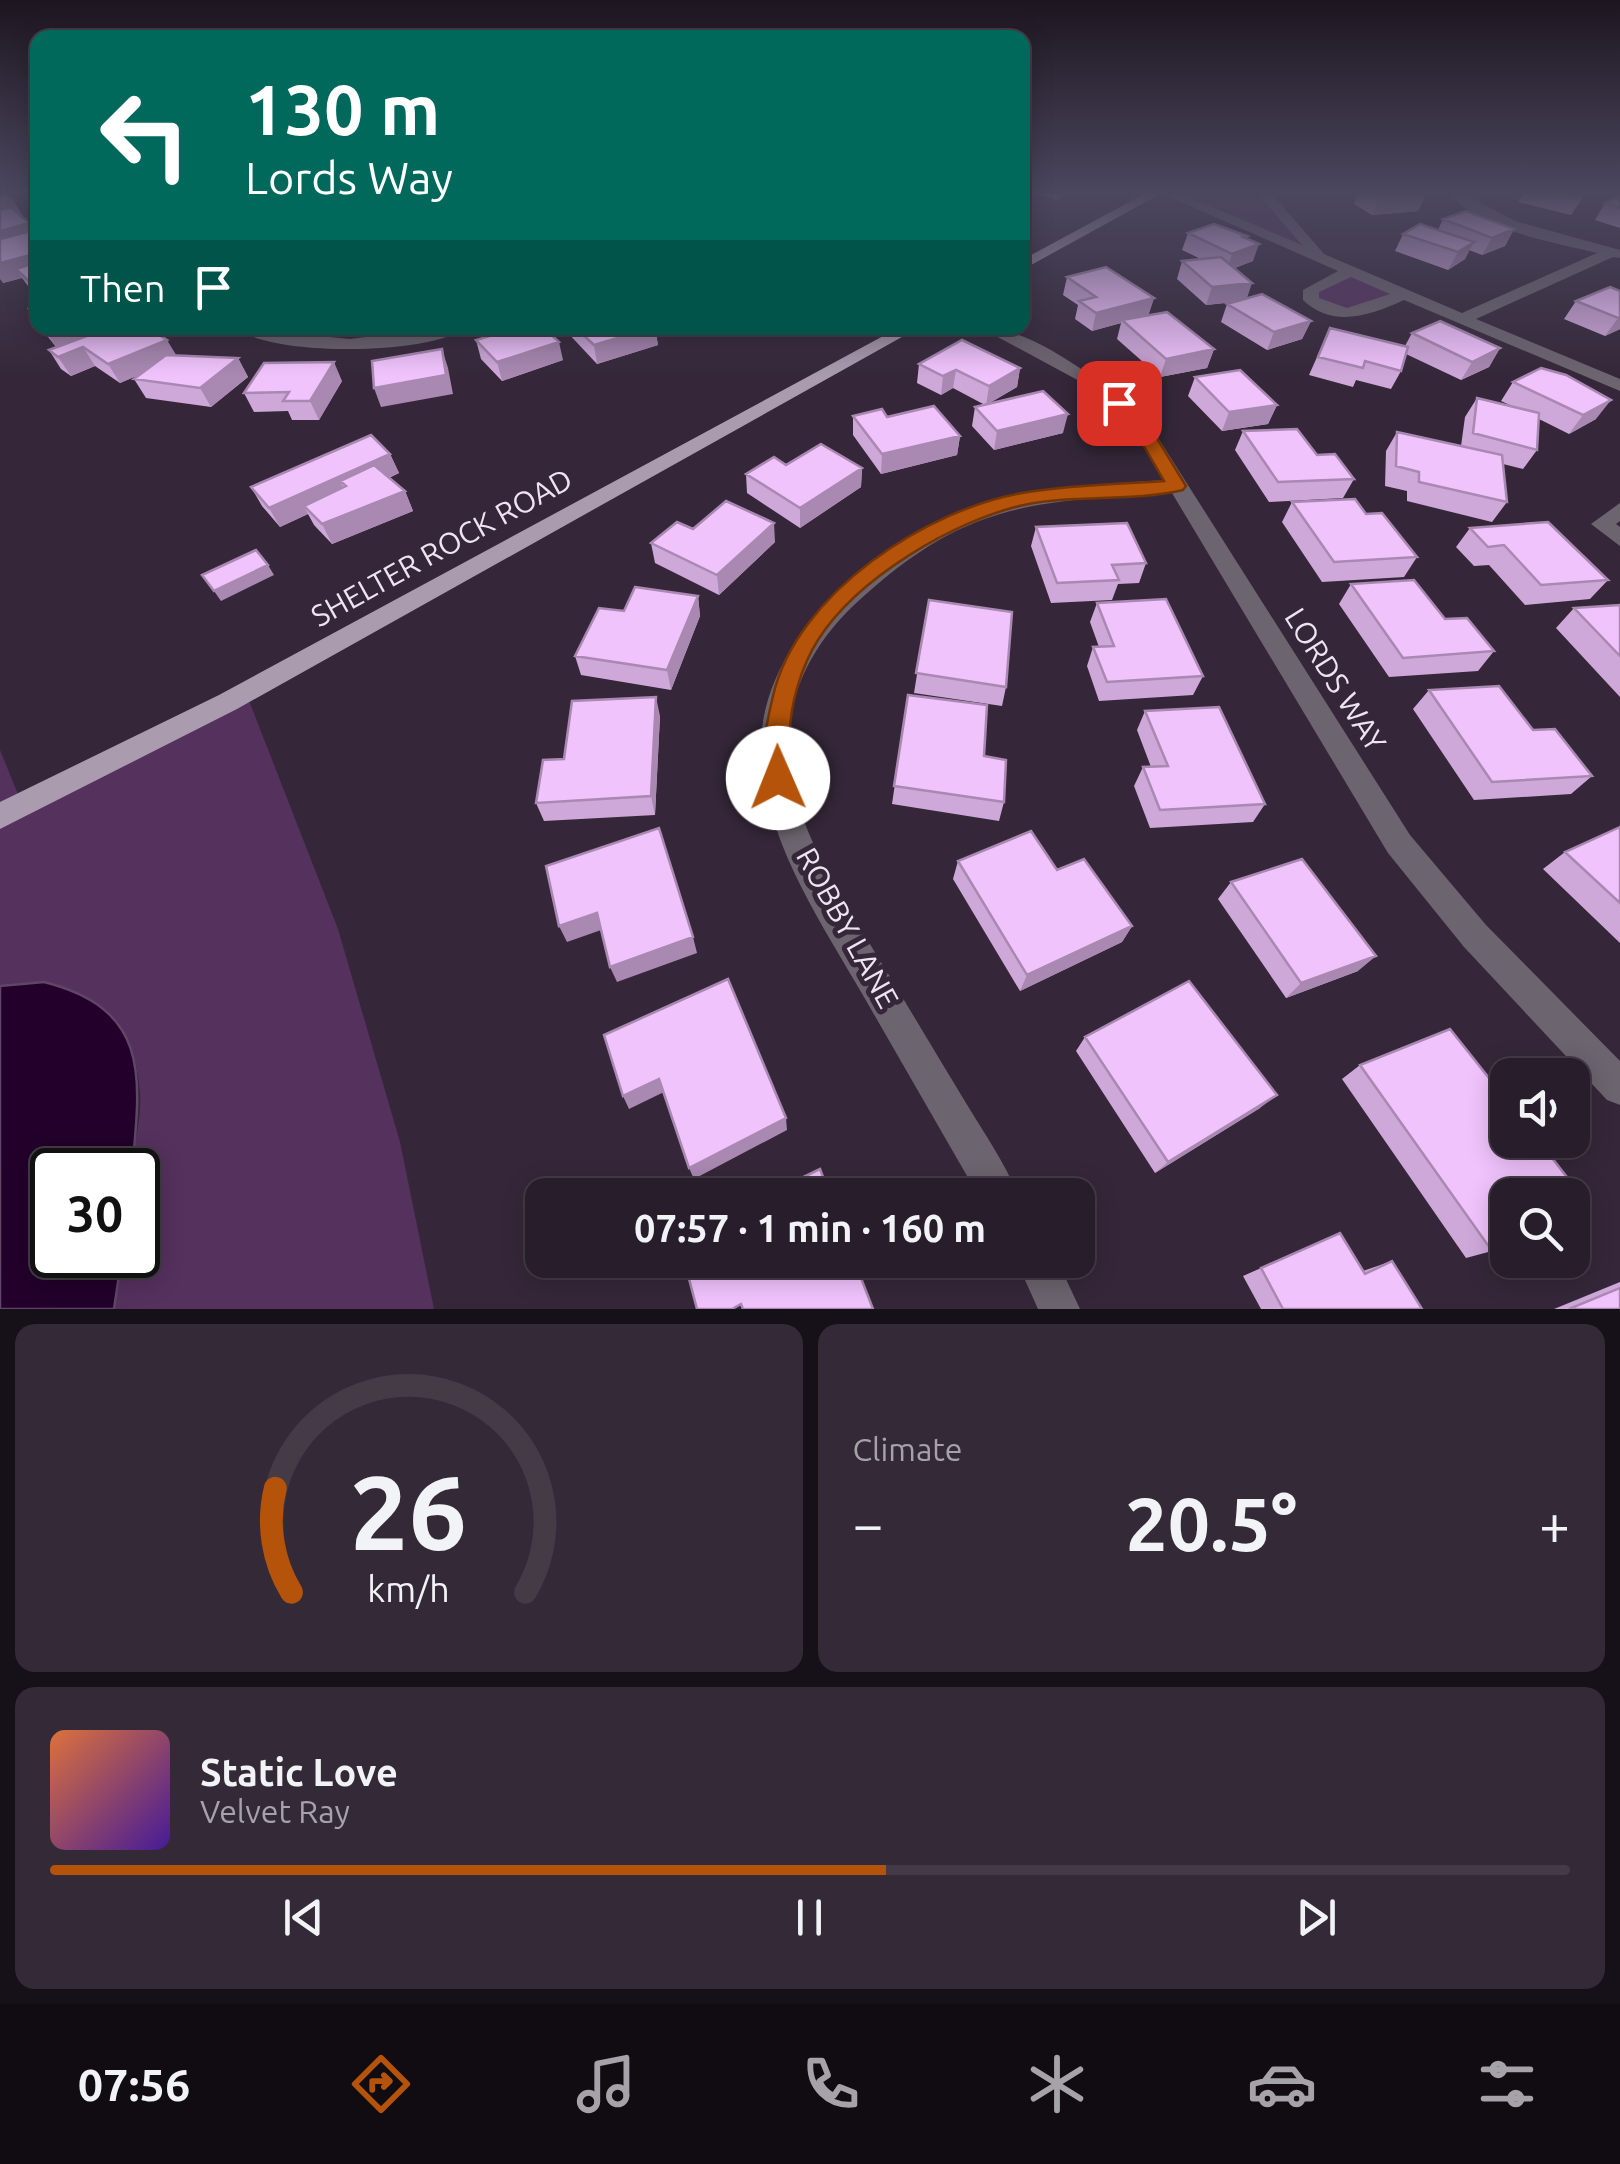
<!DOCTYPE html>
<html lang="en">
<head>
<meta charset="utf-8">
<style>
	:root { --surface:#281d2b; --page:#342a37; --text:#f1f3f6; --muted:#a5a2a9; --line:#443b47; --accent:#b45309 }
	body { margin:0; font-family:Ubuntu,sans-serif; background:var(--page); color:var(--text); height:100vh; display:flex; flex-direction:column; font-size:38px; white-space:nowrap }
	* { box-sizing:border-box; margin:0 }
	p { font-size:32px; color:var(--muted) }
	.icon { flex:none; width:55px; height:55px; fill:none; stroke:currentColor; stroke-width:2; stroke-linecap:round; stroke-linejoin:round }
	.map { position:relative; height:1309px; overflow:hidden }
	.details { display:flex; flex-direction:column; gap:15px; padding:15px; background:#161018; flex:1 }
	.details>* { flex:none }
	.banner { position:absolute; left:30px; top:30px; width:1000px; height:305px; border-radius:20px; box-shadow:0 5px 25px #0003,0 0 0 2px var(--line); background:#00695c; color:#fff; overflow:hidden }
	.fabs { position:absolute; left:1490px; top:1058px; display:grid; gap:20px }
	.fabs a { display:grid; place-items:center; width:100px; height:100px; border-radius:20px; background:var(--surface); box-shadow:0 5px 25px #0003,0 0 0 2px var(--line); font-size:50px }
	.speed { position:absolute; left:30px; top:1148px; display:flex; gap:20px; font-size:50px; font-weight:700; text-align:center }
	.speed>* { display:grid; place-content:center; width:130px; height:130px; border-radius:50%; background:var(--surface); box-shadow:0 5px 25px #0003,0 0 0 2px var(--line); line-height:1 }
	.speed .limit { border:5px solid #111; border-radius:15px; background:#fff; color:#111 }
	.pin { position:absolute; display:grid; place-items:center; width:85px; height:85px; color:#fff; margin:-42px; border-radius:20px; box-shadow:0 5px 15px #0006 }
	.me { position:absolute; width:110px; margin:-55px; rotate:359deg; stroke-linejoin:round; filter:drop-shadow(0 0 8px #0008) }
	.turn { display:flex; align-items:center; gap:35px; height:210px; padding:0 50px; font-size:45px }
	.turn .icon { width:130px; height:130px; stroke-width:2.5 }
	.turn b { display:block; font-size:70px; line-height:85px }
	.then { display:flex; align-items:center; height:95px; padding:0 50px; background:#0003; gap:20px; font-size:38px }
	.big { font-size:75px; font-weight:600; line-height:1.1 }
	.details .widget { flex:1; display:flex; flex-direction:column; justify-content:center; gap:15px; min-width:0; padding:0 35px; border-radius:20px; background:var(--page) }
	.details .dial { align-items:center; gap:0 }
	.dial svg { height:260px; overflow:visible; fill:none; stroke:var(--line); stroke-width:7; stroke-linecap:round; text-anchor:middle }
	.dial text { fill:var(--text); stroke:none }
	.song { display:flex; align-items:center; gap:30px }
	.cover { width:120px; height:120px; border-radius:15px; background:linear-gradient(135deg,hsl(20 70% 55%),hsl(260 70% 35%)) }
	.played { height:10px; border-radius:5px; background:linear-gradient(90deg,var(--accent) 55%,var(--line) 55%) }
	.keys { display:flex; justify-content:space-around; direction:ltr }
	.heat { display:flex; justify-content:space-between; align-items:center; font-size:55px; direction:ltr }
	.details .tiles { flex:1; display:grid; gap:15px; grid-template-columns:1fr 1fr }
	.widget:last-child { grid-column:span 2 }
	.trip { position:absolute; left:525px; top:1178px; width:570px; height:100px; border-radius:20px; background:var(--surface); box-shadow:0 5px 25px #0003,0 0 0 2px var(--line); font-weight:600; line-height:100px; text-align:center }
	.dock { display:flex; height:160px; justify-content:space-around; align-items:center; background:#100c11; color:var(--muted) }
	.dock .icon { width:70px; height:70px }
	.dock .current { color:var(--accent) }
	.dock b { font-size:45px; color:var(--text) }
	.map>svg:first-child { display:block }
</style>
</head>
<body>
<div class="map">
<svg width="1620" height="1309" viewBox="0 0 1620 1309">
	<rect width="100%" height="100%" fill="#352739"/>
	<!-- green -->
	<path fill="#55315e" d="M1170 194H1265L1320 257Z
		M1353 270 1405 293 1341 313 1309 292Z
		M246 693 338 929 400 1142 434 1309H114L122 1255H138V1170H132C134 1145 142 1116 140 1092 133 1004 80 979 0 986V750L22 804Z"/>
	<!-- water -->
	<path fill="#22002b" stroke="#5f4566" stroke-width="2.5" d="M44 982C151 1009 141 1077 132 1170H52V1255H122L114 1309H0V986Z"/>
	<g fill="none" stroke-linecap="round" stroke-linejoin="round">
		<!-- minor -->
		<path fill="#6c646e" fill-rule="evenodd" d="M1163 194H1181L1302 245 1258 194H1272L1324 254 1462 313 1597 253C1550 241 1484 232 1450 194H1465L1515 221 1620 250V258L1613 257 1476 319 1620 379V391L1404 300C1371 315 1333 329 1303 300V290L1338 271ZM1351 277 1390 294 1347 308 1319 298V292Z
			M236 328 350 339 436 328H465C430 355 272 357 236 328Z
			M981 328C1032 325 1110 388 1148 422L1410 835 1486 925 1620 1061V1105L1607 1100 1464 947 1388 853 1172 493C1028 502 964 502 853 606 815 642 787 692 789 746 790 817 832 882 868 941 901 994 933 1049 966 1103 984 1133 1005 1163 1018 1195H978C940 1129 902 1063 864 997 821 922 762 837 761 747 761 685 798 629 842 589 948 494 1029 489 1164 480L1133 429 1083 383Z
			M1620 503V521L1616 524 1620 527V546L1591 524Z
			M1016 1260H1057L1080 1309H1038Z"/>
		<!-- major -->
		<path fill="#aa9bae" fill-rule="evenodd" d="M1144 194H1160L1022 270V260Z
			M898 328H918L237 709 0 829V802L219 695Z"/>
	</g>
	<!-- wall -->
	<path fill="#cfa8da" d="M0 194 23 216 22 217 33 230 38 229V296L28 286 22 278 3 283Z
		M1040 194H1068L1056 200Z
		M1358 194H1426L1418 211 1372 215 1354 204Z
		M1523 194H1585L1571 215 1518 202Z
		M1620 195V228L1595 220 1605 203Z
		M1443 219 1514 229 1505 246 1482 255 1469 250 1465 259 1448 270 1395 251 1403 234 1438 230Z
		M1188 233 1246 238 1253 261 1235 268 1246 298 1311 321 1302 339 1267 350 1221 322 1227 304 1233 302 1206 305 1177 279 1182 261 1201 259 1182 250Z
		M1067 277 1154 298 1148 316 1214 349 1207 368 1160 377 1117 339 1121 323 1092 331 1075 319 1078 305 1063 295Z
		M1620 291V329L1605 336 1564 319 1576 301Z
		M41 328H134L126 330 176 356 238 358 248 377 211 407 146 398 134 379 141 374 120 383 95 366 71 376 61 369 49 350 56 347Z
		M566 328H655L658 345 597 364 567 332Z
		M1330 328 1405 346 1412 333 1500 348 1489 367 1461 380 1406 354 1401 371 1391 389 1356 380 1353 387 1309 375Z
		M476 340 563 360 502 381 481 359Z
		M919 364 1020 368 1017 387 988 404 1063 433 994 450 972 426 975 407 985 405 953 388 941 395 917 383Z
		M1195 377 1277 405 1268 424 1222 431 1188 396Z
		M342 381 319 420H292L288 411 254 412 244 393Z
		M1513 382 1596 419 1569 434 1539 419 1537 450 1523 469 1503 464 1507 502 1492 522 1407 501V491L1385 486 1386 451 1397 432 1461 446 1465 417 1477 398 1512 406 1501 401Z
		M853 416 887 417 960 436 957 455 881 474 853 435Z
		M1243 431 1317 455 1354 479 1343 498 1269 502 1235 450Z
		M390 454 399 473 389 478 405 491 413 511 332 544 314 525 308 514 280 527 262 506 251 487Z
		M862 468 861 487 800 528 747 493 746 474Z
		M1292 502 1417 557 1404 577 1322 582 1282 522Z
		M1036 527 1146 563 1139 583 1118 584 1112 600 1051 603 1031 546Z
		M1470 528 1608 580 1590 599 1525 605 1489 565 1474 566 1456 547Z
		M693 529 775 542 719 595 655 563 651 543Z
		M1351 584 1445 619 1494 651 1478 671 1389 677 1339 604Z
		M698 596 700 616 671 690 581 675 575 656 624 611Z
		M929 600 1006 687 1002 706 914 693Z
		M1097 603 1203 676 1193 695 1099 701 1087 666 1093 647H1099L1090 622Z
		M1620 605V697L1556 628 1574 608Z
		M1429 690 1533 730 1592 776 1571 794 1474 800 1413 709Z
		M908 695 984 756 1004 802 999 821 892 804Z
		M1145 711 1265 804 1253 822 1150 828 1134 786 1143 767H1151L1137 730Z
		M660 716 655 815 544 821 536 803 564 759Z
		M1620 827V943L1543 869 1565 852Z
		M958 861 1057 870 1132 926 1122 942 1020 991 953 879Z
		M1231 882 1358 971 1286 998 1218 899Z
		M1085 1037 1260 1108 1155 1173 1076 1051Z
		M1360 1065 1492 1251 1466 1258 1342 1079Z
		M1340 1233 1363 1271 1392 1261 1422 1309H1261L1243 1276Z
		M1620 1282V1309H1554Z"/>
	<!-- shaded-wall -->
	<path fill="#a988b1" d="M1022 194H1032L1030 206 1022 209Z
		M1057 194H1068L1056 200Z
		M1426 194 1418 211 1372 215 1379 198Z
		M13 200 23 216 0 223V203Z
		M29 223 38 237 0 251V231Z
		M1514 229 1505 246 1482 255 1492 238Z
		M1247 236 1242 250 1259 244 1253 261 1226 271 1232 254 1243 237Z
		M1474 242 1465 259 1448 270 1458 252Z
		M38 253V274L16 269 22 278 3 283 0 279V263Z
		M1252 283 1246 301 1206 305 1212 287Z
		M1154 298 1148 316 1122 320 1121 323 1092 331 1096 313Z
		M1620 317V329L1605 336 1618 318Z
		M1311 321 1302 339 1267 350 1274 332Z
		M65 328H134L59 352 47 333Z
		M651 328H655L658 345 597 364 594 345Z
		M167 340 178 358 120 383 108 364Z
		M559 342 563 360 502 381 497 362Z
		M83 347 95 366 71 376 58 357Z
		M1500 348 1489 367 1461 380 1472 362Z
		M442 349 448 368 453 394 381 407 374 388Z
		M1214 349 1207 368 1160 377 1166 359Z
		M238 358 248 377 211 407 200 388Z
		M334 362 342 381 319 420 310 401Z
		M1020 368 1017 387 986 405 989 386Z
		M956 370 953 388 941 395 943 376Z
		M1611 400 1596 419 1569 434 1583 415Z
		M1277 405 1268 424 1222 431 1229 412Z
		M1068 414 1063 433 994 450 997 431Z
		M960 436 957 455 881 474 882 454Z
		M390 454 399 473 350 495 346 486 340 481 347 497 304 506 308 514 280 527 269 508Z
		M862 468 861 487 800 528V508Z
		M405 491 413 511 332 544 322 524Z
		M774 523 775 542 719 595 717 575Z
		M268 565 274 575 221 601 214 591Z
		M698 596 700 616 671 690 667 670Z
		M656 697 660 716 655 815 651 796Z
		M597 913 604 929 567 942 559 926Z
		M1132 926 1122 942 1020 991 1027 975Z
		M693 937 697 953 617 982 610 967Z
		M1376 956 1358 971 1286 998 1301 983Z
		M659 1079 664 1092 629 1109 623 1096Z
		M1277 1095 1260 1108 1155 1173 1168 1162Z
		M786 1118 787 1130 694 1179 689 1168Z"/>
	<!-- building -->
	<path fill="#f1c3fd" stroke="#a988b1" stroke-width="2.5" d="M0 194H5L13 200 0 203Z
		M1371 194H1426L1379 198Z
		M1561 194H1584L1581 198Z
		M1620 195V208L1605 203Z
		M11 207 29 223 0 231V210Z
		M1466 211 1514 229 1492 238 1443 219Z
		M1214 224 1247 236 1243 237 1259 244 1232 254 1188 233Z
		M1420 224 1474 242 1458 252 1403 234Z
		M38 229V253L0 263V239Z
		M1221 257 1252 283 1212 287 1182 261Z
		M38 262V287L36 288 16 269Z
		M1106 267 1154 298 1096 313 1079 301 1096 297 1067 277Z
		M1610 287 1620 291V317L1618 318 1576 301Z
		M1262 294 1311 321 1274 332 1227 304Z
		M38 306V321L29 309Z
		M1167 312 1214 349 1166 359 1122 320Z
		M1440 321 1500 348 1472 362 1412 333Z
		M42 328H65L47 333Z
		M108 328H121L132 334 148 328 167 340 108 364 83 347 58 357 49 350Z
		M517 328H544L559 342 497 362 476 340Z
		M576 328H651L594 345Z
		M1330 328 1408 347 1401 371 1365 361 1363 368 1318 357Z
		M962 340 1020 368 989 386 956 370 943 376 919 364Z
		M442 349 446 375 374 388 372 361Z
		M166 355 238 358 200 388 134 379Z
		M334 362 310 401H283L289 392 244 393 264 363Z
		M1541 368 1566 375 1611 400 1583 415 1513 382Z
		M1240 370 1277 405 1229 412 1195 377Z
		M1043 391 1068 414 997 431 975 407Z
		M1477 398 1539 413 1537 450 1473 433Z
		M934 406 960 436 882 454 853 416 882 409 887 417Z
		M1297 429 1317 455 1335 454 1354 479 1278 482 1243 431Z
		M1397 432 1502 455 1507 502 1419 482V472L1396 466Z
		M371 435 390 454 269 508 251 487Z
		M821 444 862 468 800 508 746 474 774 457 786 465Z
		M374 465 405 491 322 524 304 506 346 486 340 481Z
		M1355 499 1366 514 1382 513 1417 557 1334 562 1292 502Z
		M726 501 774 523 717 575 651 543 677 522 693 529Z
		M1548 522 1608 580 1541 585 1504 545 1488 547 1470 528Z
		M1127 523 1146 563 1112 565 1119 580 1057 583 1036 527Z
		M256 550 268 565 214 591 202 575Z
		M1414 580 1445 619 1467 618 1494 651 1403 658 1351 584Z
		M635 587 698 596 667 670 575 656 599 608 624 611Z
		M1166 599 1203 676 1107 682 1093 647 1114 646 1097 603Z
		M929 600 1012 612 1006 687 916 673Z
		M1620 605V656L1574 608Z
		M1499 686 1533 730 1555 729 1592 776 1492 782 1429 690Z
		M908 695 987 705 984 756 1006 760 1004 802 894 786Z
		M656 697 651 796 536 803 543 760 564 759 572 701Z
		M1219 707 1265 804 1160 810 1143 767 1168 766 1145 711Z
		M1620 827V903L1565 852Z
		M659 828 693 937 610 967 597 913 559 926 546 866Z
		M1031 831 1057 870 1084 859 1132 926 1027 975 958 861Z
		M1302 859 1376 956 1301 983 1231 882Z
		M728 979 786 1118 689 1168 659 1079 623 1096 604 1035Z
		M1189 981 1277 1095 1168 1162 1085 1037Z
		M1450 1029 1508 1102V1140H1538L1588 1204 1572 1211V1195H1508V1243L1492 1251 1360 1065Z
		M820 1169 830 1195H766Z
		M1340 1233 1365 1274 1392 1261 1422 1309H1283L1261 1268Z
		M684 1260H854L873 1309H743L741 1304 732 1309H697Z
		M1620 1288V1309H1569Z"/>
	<!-- sky -->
	<linearGradient id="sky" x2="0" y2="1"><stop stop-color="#1d151f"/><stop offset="0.51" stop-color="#4b475f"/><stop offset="1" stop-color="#4b475f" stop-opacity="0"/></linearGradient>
	<rect width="1620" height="377" fill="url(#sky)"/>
	<!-- route -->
	<path fill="#b45309" stroke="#753606" stroke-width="2.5" d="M1113 399H1125L1147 422 1186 486 1183 490C1132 502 1076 494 1024 505 955 520 857 578 818 640 802 665 790 704 790 733 789 750 795 771 787 786H769C757 761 767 722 773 696 796 594 928 507 1028 492 1073 485 1119 484 1164 481L1134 429 1111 403Z"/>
	<g text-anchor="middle" stroke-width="10" stroke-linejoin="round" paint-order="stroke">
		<!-- street labels -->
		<g font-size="30" fill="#eee5f1" stroke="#352739">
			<text transform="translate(442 548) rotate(-29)" y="10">SHELTER ROCK ROAD</text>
			<text transform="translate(1335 680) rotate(58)" y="10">LORDS WAY</text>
			<text transform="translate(847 928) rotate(61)" y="10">ROBBY LANE</text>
		</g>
	</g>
</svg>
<div class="fabs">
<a><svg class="icon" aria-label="sound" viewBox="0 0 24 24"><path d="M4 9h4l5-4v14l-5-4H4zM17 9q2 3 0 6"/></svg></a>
<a><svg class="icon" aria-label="search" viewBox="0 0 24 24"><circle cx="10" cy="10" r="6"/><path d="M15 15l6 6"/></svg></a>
</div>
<div class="speed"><div class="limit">30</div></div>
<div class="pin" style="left:1119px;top:403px;background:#d93025"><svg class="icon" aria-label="arrive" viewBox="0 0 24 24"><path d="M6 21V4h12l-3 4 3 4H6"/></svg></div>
<svg class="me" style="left:778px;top:778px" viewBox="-20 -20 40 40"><circle r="19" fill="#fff"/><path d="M0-13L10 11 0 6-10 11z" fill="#b45309"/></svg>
<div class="trip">07:57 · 1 min · 160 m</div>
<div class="banner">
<div class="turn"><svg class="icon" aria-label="left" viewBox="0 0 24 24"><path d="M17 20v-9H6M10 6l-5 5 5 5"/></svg><div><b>130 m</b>Lords Way</div></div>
<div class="then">Then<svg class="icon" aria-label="arrive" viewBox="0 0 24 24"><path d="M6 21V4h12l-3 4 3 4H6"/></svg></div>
</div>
</div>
<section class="details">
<div class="tiles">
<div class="widget dial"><svg viewBox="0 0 100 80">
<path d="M14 69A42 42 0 1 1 86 69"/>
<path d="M14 69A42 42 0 0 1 9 37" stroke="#b45309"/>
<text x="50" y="56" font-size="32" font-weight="700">26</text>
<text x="50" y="72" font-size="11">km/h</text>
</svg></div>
<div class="widget"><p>Climate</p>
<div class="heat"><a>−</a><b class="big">20.5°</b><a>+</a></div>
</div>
<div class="widget">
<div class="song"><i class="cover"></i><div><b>Static Love</b><p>Velvet Ray</p></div></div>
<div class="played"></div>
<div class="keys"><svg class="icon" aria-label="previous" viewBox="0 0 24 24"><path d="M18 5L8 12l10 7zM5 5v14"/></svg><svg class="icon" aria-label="pause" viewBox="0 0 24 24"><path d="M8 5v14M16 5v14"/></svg><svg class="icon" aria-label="next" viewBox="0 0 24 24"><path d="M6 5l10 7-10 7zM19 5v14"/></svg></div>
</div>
</div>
</section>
<nav class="dock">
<b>07:56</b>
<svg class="icon current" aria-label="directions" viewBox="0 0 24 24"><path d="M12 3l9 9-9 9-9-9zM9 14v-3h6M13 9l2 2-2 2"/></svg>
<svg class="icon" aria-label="music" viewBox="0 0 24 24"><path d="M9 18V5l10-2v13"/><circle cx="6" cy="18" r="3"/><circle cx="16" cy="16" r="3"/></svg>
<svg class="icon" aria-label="phone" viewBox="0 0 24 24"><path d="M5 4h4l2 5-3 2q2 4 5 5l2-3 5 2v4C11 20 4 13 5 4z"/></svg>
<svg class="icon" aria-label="climate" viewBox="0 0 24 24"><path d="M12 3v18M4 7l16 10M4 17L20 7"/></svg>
<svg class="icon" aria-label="car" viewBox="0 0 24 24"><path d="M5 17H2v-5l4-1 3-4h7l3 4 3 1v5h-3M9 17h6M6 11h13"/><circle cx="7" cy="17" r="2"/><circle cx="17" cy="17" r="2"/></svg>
<svg class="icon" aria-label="filters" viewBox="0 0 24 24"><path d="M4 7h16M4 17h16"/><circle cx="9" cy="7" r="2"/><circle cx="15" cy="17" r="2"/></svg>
</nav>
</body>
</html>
